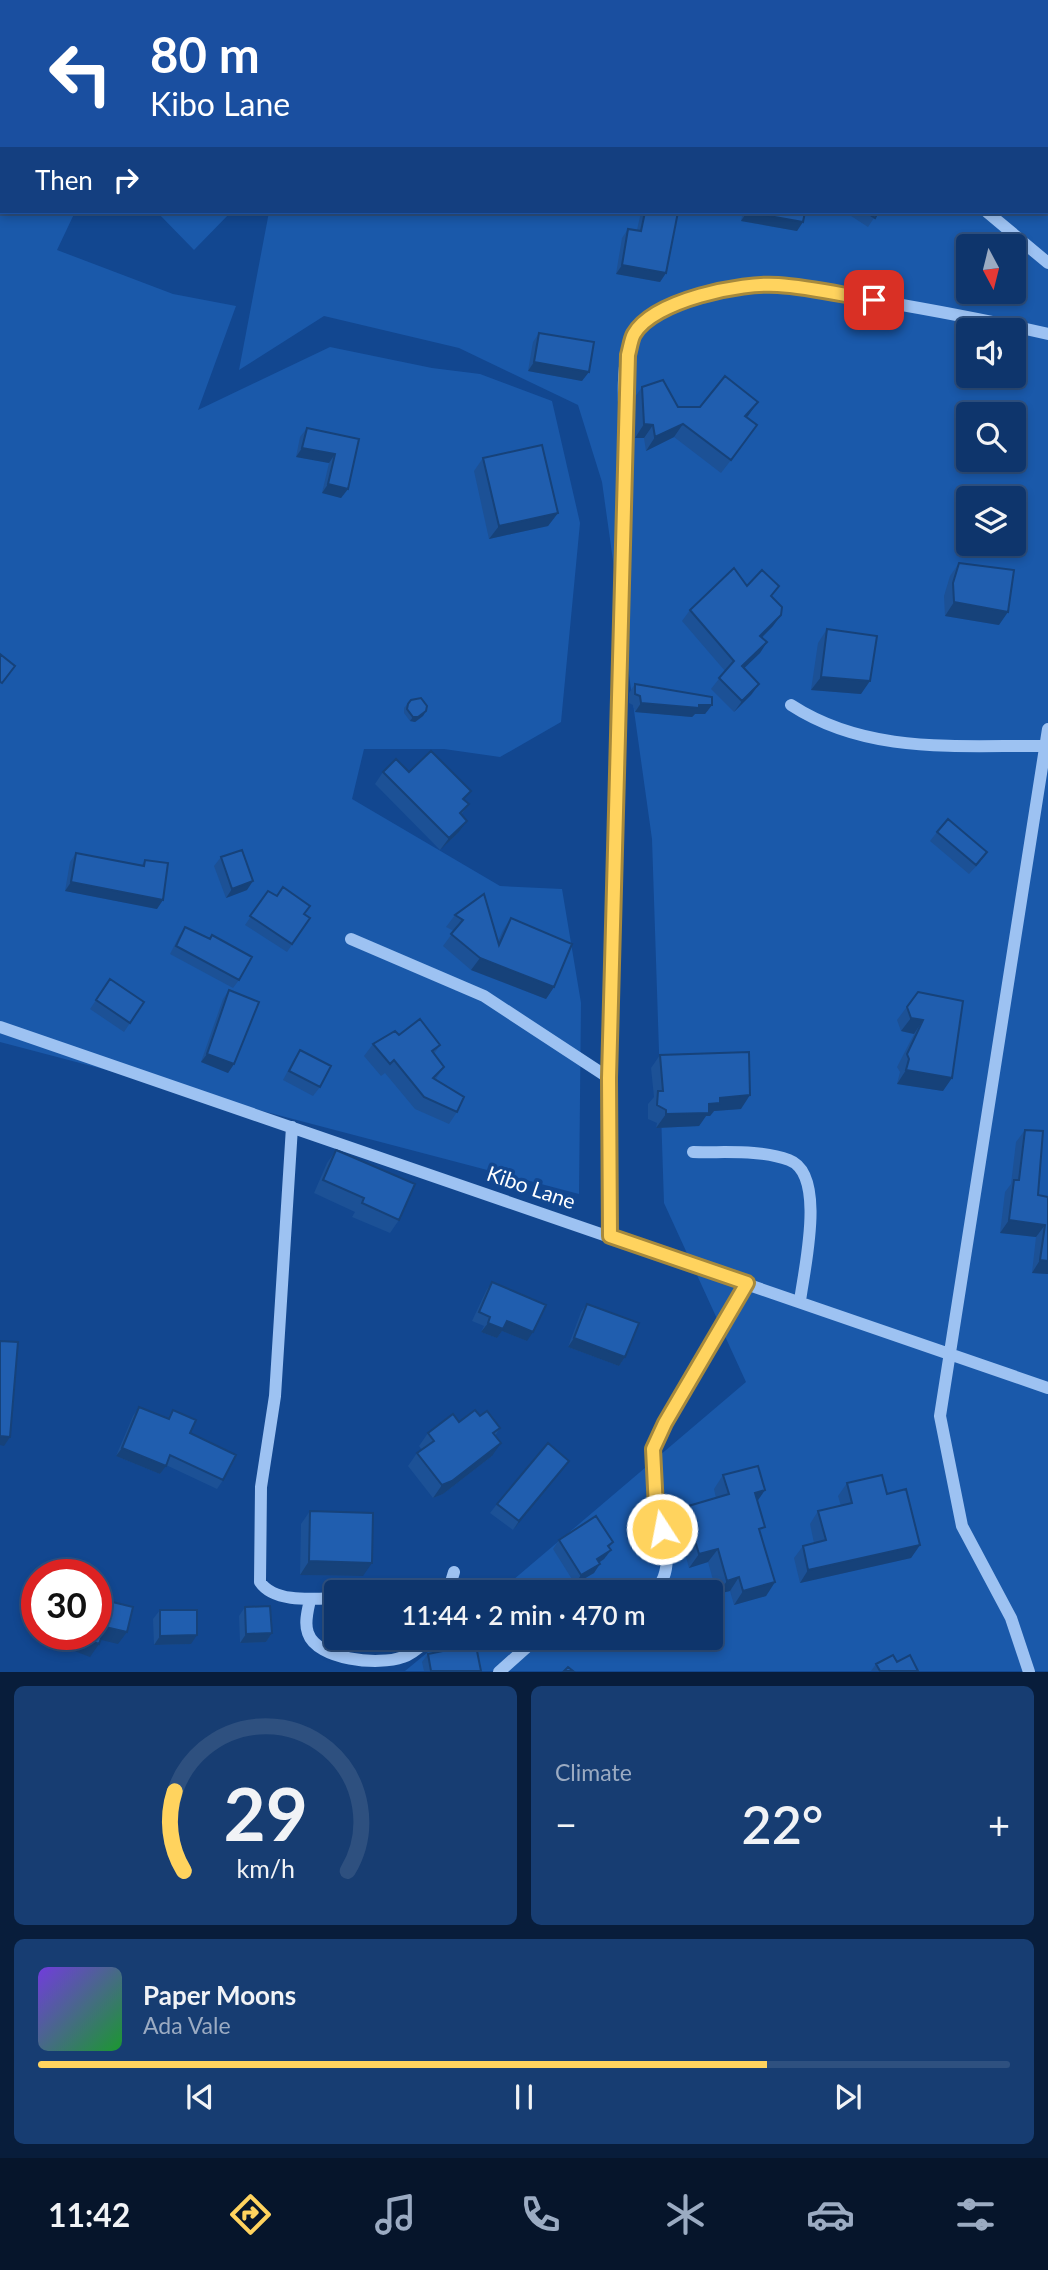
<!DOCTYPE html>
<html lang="en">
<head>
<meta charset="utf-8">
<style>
	:root { --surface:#0e356c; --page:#173d72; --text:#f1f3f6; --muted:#9babc2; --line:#2e507f; --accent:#ffd35e }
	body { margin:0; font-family:Lato,sans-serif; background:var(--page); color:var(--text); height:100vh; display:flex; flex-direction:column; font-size:26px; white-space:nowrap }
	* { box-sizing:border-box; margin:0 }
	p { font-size:23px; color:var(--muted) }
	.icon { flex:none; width:38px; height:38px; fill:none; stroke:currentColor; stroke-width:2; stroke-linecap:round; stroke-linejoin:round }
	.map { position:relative; height:1672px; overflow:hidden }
	.sheet { display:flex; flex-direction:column; gap:14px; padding:14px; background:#081d3b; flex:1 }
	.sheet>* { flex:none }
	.top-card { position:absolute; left:0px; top:0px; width:1048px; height:214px; box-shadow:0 4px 10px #0003,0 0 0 2px var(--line); background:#1a4fa0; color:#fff; overflow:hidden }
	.needle { width:46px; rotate:173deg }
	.fabs { position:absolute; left:956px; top:234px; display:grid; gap:14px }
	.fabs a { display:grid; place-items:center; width:70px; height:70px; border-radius:7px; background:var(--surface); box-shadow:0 4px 10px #0003,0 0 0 2px var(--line); font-size:35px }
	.speed { position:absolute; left:21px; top:1559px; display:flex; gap:14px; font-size:35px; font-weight:700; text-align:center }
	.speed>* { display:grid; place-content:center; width:91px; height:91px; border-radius:50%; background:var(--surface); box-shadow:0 4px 10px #0003,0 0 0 2px var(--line); line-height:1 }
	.speed .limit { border:10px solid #d22; background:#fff; color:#111 }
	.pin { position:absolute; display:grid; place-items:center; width:60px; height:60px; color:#fff; margin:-30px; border-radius:14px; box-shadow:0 4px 10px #0006 }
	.me { position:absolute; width:77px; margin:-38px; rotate:349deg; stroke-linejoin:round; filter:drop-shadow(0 0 5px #0008) }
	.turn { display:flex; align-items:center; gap:24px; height:147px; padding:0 35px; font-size:32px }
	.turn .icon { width:91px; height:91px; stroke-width:2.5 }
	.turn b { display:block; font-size:49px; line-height:60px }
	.then { display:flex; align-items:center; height:66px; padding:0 35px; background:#0003; gap:14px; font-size:26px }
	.big { font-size:52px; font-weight:600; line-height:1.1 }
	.sheet .card { flex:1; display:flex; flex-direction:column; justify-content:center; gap:10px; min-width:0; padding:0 24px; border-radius:10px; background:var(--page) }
	.sheet .dial { align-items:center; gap:0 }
	.dial svg { height:182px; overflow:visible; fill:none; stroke:var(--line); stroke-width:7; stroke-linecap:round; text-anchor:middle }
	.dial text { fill:var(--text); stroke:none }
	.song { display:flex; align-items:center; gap:21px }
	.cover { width:84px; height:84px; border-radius:10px; background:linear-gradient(135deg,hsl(260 70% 55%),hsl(130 70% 35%)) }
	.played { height:7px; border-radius:4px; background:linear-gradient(90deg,var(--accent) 75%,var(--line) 75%) }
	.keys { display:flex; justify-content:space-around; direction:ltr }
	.heat { display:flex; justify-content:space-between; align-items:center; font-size:38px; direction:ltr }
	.sheet .tiles { flex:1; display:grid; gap:14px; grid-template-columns:1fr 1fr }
	.card:last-child { grid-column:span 2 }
	.trip { position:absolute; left:324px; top:1580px; width:399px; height:70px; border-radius:7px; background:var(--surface); box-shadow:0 4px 10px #0003,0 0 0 2px var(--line); font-weight:600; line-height:70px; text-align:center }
	.dock { display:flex; height:112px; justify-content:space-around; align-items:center; background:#06152b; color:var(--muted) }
	.dock .icon { width:49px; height:49px }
	.dock .selected { color:var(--accent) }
	.dock b { font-size:32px; color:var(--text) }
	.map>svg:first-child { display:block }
</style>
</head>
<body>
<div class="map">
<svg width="1048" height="1672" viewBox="0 0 1048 1672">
	<rect width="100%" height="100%" fill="#124790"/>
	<!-- green -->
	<path fill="#1a59aa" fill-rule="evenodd" d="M88 0H388L386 2Z
		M411 0H1048V1671H405L445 1638H710V1592H499L746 1382 664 1203 652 839 602 482 578 405 459 348 324 316 239 370 269 212H1046V2ZM968 247H1013V292H968ZM968 331H1013V376H968ZM968 415H1013V460H968ZM968 499H1013V544H968Z
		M0 145 2 212H75L57 250 173 294 236 306 198 410 330 347 432 368 480 374 552 401 580 523 561 722 500 757 444 749H364L352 799 500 886 562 889 581 1003 579 1194 0 1042Z
		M157 212H231L194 250Z"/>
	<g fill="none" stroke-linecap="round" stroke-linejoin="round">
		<!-- minor -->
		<path stroke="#9dc2f2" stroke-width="12" d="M35 0 37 2
			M509 2V0
			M959 2V0
			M987 212 1048 263
			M791 705C868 755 957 745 1045 746
			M351 939 484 996 609 1078
			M0 1027 1048 1388
			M292 1127 275 1396 261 1487 260 1582C274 1603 313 1599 336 1598
			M693 1152C723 1153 760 1149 789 1160 827 1174 804 1269 800 1301
			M610 1236 609 1078 627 451C625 419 618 363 634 334 654 299 739 284 776 285 800 285 825 292 849 296 916 307 982 319 1048 334
			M448 1592 454 1572
			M653 1592C689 1563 642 1490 654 1448 660 1427 674 1408 684 1390 705 1355 726 1319 747 1283
			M310 1600C308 1609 304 1623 308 1633 317 1660 379 1666 403 1657 413 1654 422 1645 430 1638
			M499 1672 537 1638
			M1029 1672 1011 1618 962 1526 940 1416 1048 729"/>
	</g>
	<!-- wall -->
	<path fill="#1c5196" d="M641 212H678L666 273 660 282 616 274 622 238 628 229 637 230Z
		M743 212H805L797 231 741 221Z
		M845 212H878L868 227Z
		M539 333 582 381 528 371 533 342Z
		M642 387 678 407 747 417 748 438 721 473 674 437 646 451 644 438H635L633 400Z
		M307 428 359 439 348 489 341 498 322 493 329 463 296 457 300 437Z
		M483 458 558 513 548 526 489 539 474 471Z
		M959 563 999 625 945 616 944 596 950 576Z
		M747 586 772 597 773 626 762 638 767 642 760 653 744 668 759 684 751 695 734 712 711 689 725 671 682 621 690 610Z
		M827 629 861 694 811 690 818 643Z
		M635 684 712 705 705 714H695L692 717 635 712 633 705 629 703V693Z
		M411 700 426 711 423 716 415 722 410 721 404 713V708Z
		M383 772H409L469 804 461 815 458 833 440 850 375 784Z
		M937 832 981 861 969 874 930 841Z
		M76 853 142 865 145 860 157 909 65 891 70 862Z
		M221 857 247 890 226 898 214 866Z
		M283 887 304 914 310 918 287 952 245 925 268 891 276 896Z
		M455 915 498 941 503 930 511 918 554 987 546 999 471 970 443 946 454 931 446 927Z
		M185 927 239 980 233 988 170 954 179 936Z
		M110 979 144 1002 124 1032 90 1009Z
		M229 990 234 1064 228 1073 201 1062 223 999Z
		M918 992 943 1091 897 1084 900 1072 897 1067 914 1034 901 1031 897 1020Z
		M399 1035 440 1045 434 1054 444 1067 436 1079 457 1112 449 1124 415 1109 385 1073 381 1076 364 1056 373 1044Z
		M300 1050 320 1087 313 1096 283 1080 294 1059Z
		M660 1055 741 1109 714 1111 710 1116H706L699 1126 656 1128 657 1123 648 1119V1104L654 1097 651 1068Z
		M1025 1130 1038 1195 1048 1197V1274L1032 1273 1036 1237 1000 1233 1005 1192 1011 1184 1016 1142Z
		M336 1150 399 1220 390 1233 352 1217 355 1212 314 1193 327 1163Z
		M492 1282 527 1341 502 1331 497 1338 481 1332 484 1326 472 1321 486 1291Z
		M587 1304 625 1357 619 1366 568 1347 581 1312Z
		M139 1407 167 1419 173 1410 223 1480 217 1489 166 1465 160 1474 116 1456 133 1416Z
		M480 1416 500 1428 495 1436 492 1456 443 1494 433 1498 408 1466 417 1453 422 1450 419 1446 428 1433Z
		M569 1461 513 1530 490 1513 497 1504Z
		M723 1475 765 1490 757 1501 760 1533 775 1582 766 1596 734 1605 730 1591 717 1594 708 1562 689 1568 676 1520 685 1507 716 1498 714 1489Z
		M847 1483 887 1494 920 1545 911 1558 800 1583 794 1558 803 1546 814 1543 810 1524 818 1511 841 1506 838 1496Z
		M310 1511 363 1576 300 1575 301 1524Z
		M559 1540 613 1542 609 1548 611 1550 604 1559 599 1563 594 1573 575 1584 553 1549Z
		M245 1607 272 1633 266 1642 240 1643 239 1616Z
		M160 1610 191 1644 154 1645 153 1619Z
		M440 1638 475 1642 481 1671H424L422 1662 428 1654 442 1651 435 1645Z
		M897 1662 918 1671H871L876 1664Z"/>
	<!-- shaded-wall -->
	<path fill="#16427a" d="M747 212 803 222 797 231 741 221Z
		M622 265 666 273 660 282 616 274Z
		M534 362 589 372 582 381 528 371Z
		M758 402 748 416 735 429 745 416Z
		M644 424 653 425 644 438H635Z
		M683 424 674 437 646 451 655 437Z
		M302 448 335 454 329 463 296 457Z
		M328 484 348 489 341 498 322 493Z
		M558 513 548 526 489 539 499 526Z
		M954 602 1008 612 999 625 945 616Z
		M781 615 773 626 752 647 760 636Z
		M767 642 760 653 735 677 742 666Z
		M821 677 870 681 861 694 811 690Z
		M759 684 751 695 734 712 742 701Z
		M641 703 699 705H712L705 714H695L692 717 635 712Z
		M426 711 423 716 415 722 410 721 413 717Z
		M467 821 458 833 440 850 449 838Z
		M253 881 247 890 226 898 232 889Z
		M71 882 163 900 157 909 65 891Z
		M480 958 554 987 546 999 471 970Z
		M911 1018 923 1020 914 1034 901 1031Z
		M207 1054 234 1064 228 1073 201 1062Z
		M906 1070 952 1078 943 1091 897 1084Z
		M750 1095 741 1109 714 1111 710 1116H706L699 1126 656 1128 666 1114 720 1098Z
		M1009 1220 1045 1225 1036 1237 1000 1233Z
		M1040 1260 1048 1261V1274L1032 1273Z
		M507 1321 533 1332 527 1341 502 1331 497 1338 481 1332 488 1323Z
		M574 1338 625 1357 619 1366 568 1347Z
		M0 1436 10 1437 4 1446 0 1445Z
		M501 1443 492 1456 443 1494 433 1498 442 1485Z
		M122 1448 166 1466 160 1474 116 1456Z
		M569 1461 562 1470 513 1530 519 1521Z
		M765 1490 756 1503 755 1493Z
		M920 1545 911 1558 800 1583 808 1570Z
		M718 1549 708 1562 689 1568 699 1554Z
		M611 1550 604 1559 591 1568 597 1559Z
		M309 1561 372 1563 363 1576 300 1575Z
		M600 1564 594 1573 575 1584 581 1575Z
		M739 1577 730 1591 717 1594 727 1581Z
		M775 1582 766 1596 734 1605 743 1591Z
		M105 1627 127 1632 118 1644 97 1639Z
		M272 1633 266 1642 240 1643 246 1634Z
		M50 1634H72L99 1644 90 1657 46 1640Z
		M197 1635 191 1644 154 1645 160 1636Z"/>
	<!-- building -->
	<path fill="#205eaf" stroke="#16427a" stroke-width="2" d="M532 0H593L592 2H531Z
		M705 0H819L820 2H705Z
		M645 212H678L666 273 622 265 628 229 641 231Z
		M747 212H805L803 222Z
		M866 212H878L875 218Z
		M539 333 594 342 589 372 534 362Z
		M725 376 758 402 745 416 757 425 731 460 683 424 655 437 653 425 644 424 642 387 663 380 678 407H700Z
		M307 428 359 439 348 489 328 484 335 454 302 448Z
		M542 445 558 513 499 526 483 458Z
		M959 563 1014 570 1008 612 954 602 953 583Z
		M734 568 747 586 762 570 779 586 771 596 782 607 781 615 760 636 767 642 742 666 759 684 742 701 719 678 734 661 690 610Z
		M827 629 877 636 870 681 821 677Z
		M0 654 15 666 2 683 0 682Z
		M635 684 712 697V705H699V708L641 703 640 696 635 694Z
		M421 698 427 706 426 711 418 717H413L407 709 408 704 411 700Z
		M431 751 471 791 463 799 469 804 460 813 467 821 449 838 383 772 396 759 409 772Z
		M948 819 987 852 976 865 937 832Z
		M242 850 253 881 232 889 221 857Z
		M76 853 144 866 145 860 168 863 163 900 71 882Z
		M283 887 310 906 304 914 310 918 292 944 250 916 268 891 277 896Z
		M484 894 499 945 511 918 572 944 554 987 480 958 451 934 463 920 455 915Z
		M185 927 210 939 212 935 252 957 239 980 176 946Z
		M110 979 144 1002 130 1023 96 1000Z
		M229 990 259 1002 234 1064 207 1054Z
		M918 992 963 1001 952 1078 906 1070 909 1059 907 1054 923 1020 911 1018 907 1007Z
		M420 1019 440 1045 432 1051 444 1067 433 1078 464 1097 457 1112 424 1097 394 1060 390 1064 373 1044 395 1031 399 1035Z
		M300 1050 331 1066 320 1087 289 1071Z
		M749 1052 750 1095 720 1098V1103L709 1104V1113L666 1114V1110L657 1105 658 1091H663L660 1055Z
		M1025 1130 1043 1131 1038 1195 1048 1197V1261L1040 1260 1045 1225 1009 1220 1014 1180H1019Z
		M336 1150 415 1184 399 1220 362 1203 364 1198 323 1180Z
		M492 1282 546 1305 533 1332 507 1321 503 1329 488 1323 490 1317 479 1312Z
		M587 1304 639 1323 625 1357 574 1338Z
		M0 1341 18 1342 10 1437 0 1436Z
		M139 1407 169 1419 173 1410 196 1420 190 1433 236 1455 223 1480 170 1455 166 1466 122 1448Z
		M475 1410 480 1416 487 1411 500 1428 493 1433 501 1443 452 1481 442 1485 417 1453 434 1441 428 1433 453 1414 459 1422Z
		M548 1443 569 1461 519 1521 497 1504Z
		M758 1466 765 1490 755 1493 765 1527 759 1529 775 1582 743 1591 739 1577 727 1581 718 1549 699 1554 685 1507 729 1494 723 1475Z
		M882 1475 887 1494 906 1489 920 1545 808 1570 803 1546 826 1540 818 1511 852 1503 847 1483Z
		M310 1511 373 1513 372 1563 309 1561Z
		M596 1516 613 1542 608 1546 611 1550 597 1559 600 1564 581 1575 559 1540Z
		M78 1565 100 1574 96 1584V1575H74Z
		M96 1598 133 1607 127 1632 105 1627 99 1644 72 1634H96Z
		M270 1606 272 1633 246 1634 245 1607Z
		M160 1610H197V1635L160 1636Z
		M441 1638H477L475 1641 481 1671H431L428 1654 453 1649Z
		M893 1655 897 1662 910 1655 918 1671H880L876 1664Z
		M568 1667 573 1671H564Z"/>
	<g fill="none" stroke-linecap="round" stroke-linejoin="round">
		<defs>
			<path id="route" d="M662 1529 656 1508 653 1449 665 1423 747 1283 610 1236 609 1078 628 355C630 348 631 339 634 334 654 300 742 282 778 285 810 287 843 295 874 300"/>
		</defs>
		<!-- route casing -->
		<use href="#route" stroke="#a6893d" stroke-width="18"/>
		<!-- route -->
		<use href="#route" stroke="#ffd35e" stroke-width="12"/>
	</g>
	<g text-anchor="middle" stroke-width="7" stroke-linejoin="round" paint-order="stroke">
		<!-- street labels -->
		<g font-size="21" fill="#fff" stroke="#124790">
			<text transform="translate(531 1188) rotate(19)" y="7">Kibo Lane</text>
		</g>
	</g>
</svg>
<div class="fabs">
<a><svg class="needle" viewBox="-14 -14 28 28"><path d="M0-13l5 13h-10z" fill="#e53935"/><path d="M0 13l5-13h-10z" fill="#9babc2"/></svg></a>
<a><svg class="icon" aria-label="sound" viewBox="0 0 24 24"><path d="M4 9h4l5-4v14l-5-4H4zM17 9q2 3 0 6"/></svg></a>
<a><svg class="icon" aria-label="search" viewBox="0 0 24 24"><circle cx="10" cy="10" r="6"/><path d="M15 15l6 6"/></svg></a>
<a><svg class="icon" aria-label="layers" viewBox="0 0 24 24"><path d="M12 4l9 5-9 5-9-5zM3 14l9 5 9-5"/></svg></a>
</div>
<div class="speed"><div class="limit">30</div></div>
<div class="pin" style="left:874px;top:300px;background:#d93025"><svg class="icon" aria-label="arrive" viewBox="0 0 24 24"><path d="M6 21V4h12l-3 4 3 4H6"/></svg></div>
<svg class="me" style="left:662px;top:1529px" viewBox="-20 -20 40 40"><circle r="17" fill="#ffd35e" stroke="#fff" stroke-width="3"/><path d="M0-11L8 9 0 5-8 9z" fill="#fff"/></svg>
<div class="trip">11:44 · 2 min · 470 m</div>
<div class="top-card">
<div class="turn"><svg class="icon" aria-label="left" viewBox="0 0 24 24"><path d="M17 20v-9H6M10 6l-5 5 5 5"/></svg><div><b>80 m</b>Kibo Lane</div></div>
<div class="then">Then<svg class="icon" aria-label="right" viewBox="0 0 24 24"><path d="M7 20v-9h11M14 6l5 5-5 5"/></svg></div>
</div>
</div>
<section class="sheet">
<div class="tiles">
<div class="card dial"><svg viewBox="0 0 100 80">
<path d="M14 69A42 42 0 1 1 86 69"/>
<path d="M14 69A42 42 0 0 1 10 34" stroke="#ffd35e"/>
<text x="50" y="56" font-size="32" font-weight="700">29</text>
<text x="50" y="72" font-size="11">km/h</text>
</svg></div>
<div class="card"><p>Climate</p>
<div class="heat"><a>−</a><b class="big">22°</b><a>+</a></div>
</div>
<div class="card">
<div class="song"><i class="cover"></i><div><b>Paper Moons</b><p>Ada Vale</p></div></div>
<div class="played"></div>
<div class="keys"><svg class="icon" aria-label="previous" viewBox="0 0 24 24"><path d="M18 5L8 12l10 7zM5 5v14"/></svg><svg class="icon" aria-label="pause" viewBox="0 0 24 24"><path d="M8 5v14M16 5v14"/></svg><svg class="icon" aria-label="next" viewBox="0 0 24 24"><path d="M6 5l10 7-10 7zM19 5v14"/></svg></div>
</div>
</div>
</section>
<nav class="dock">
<b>11:42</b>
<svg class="icon selected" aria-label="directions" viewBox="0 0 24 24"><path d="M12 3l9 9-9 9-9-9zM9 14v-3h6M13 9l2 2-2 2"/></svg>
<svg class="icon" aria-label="music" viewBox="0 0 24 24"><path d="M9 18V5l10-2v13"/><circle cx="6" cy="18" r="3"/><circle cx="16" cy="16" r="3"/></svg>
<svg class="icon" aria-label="phone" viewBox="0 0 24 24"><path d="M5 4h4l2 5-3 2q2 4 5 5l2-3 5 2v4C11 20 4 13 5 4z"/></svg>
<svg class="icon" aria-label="climate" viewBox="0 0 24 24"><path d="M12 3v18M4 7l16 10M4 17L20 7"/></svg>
<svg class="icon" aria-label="car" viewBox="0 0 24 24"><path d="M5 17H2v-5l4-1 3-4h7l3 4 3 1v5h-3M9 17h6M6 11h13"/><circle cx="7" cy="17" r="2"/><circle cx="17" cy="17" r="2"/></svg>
<svg class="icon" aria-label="filters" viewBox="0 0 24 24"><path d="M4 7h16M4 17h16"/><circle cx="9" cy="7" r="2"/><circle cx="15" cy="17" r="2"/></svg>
</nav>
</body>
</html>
